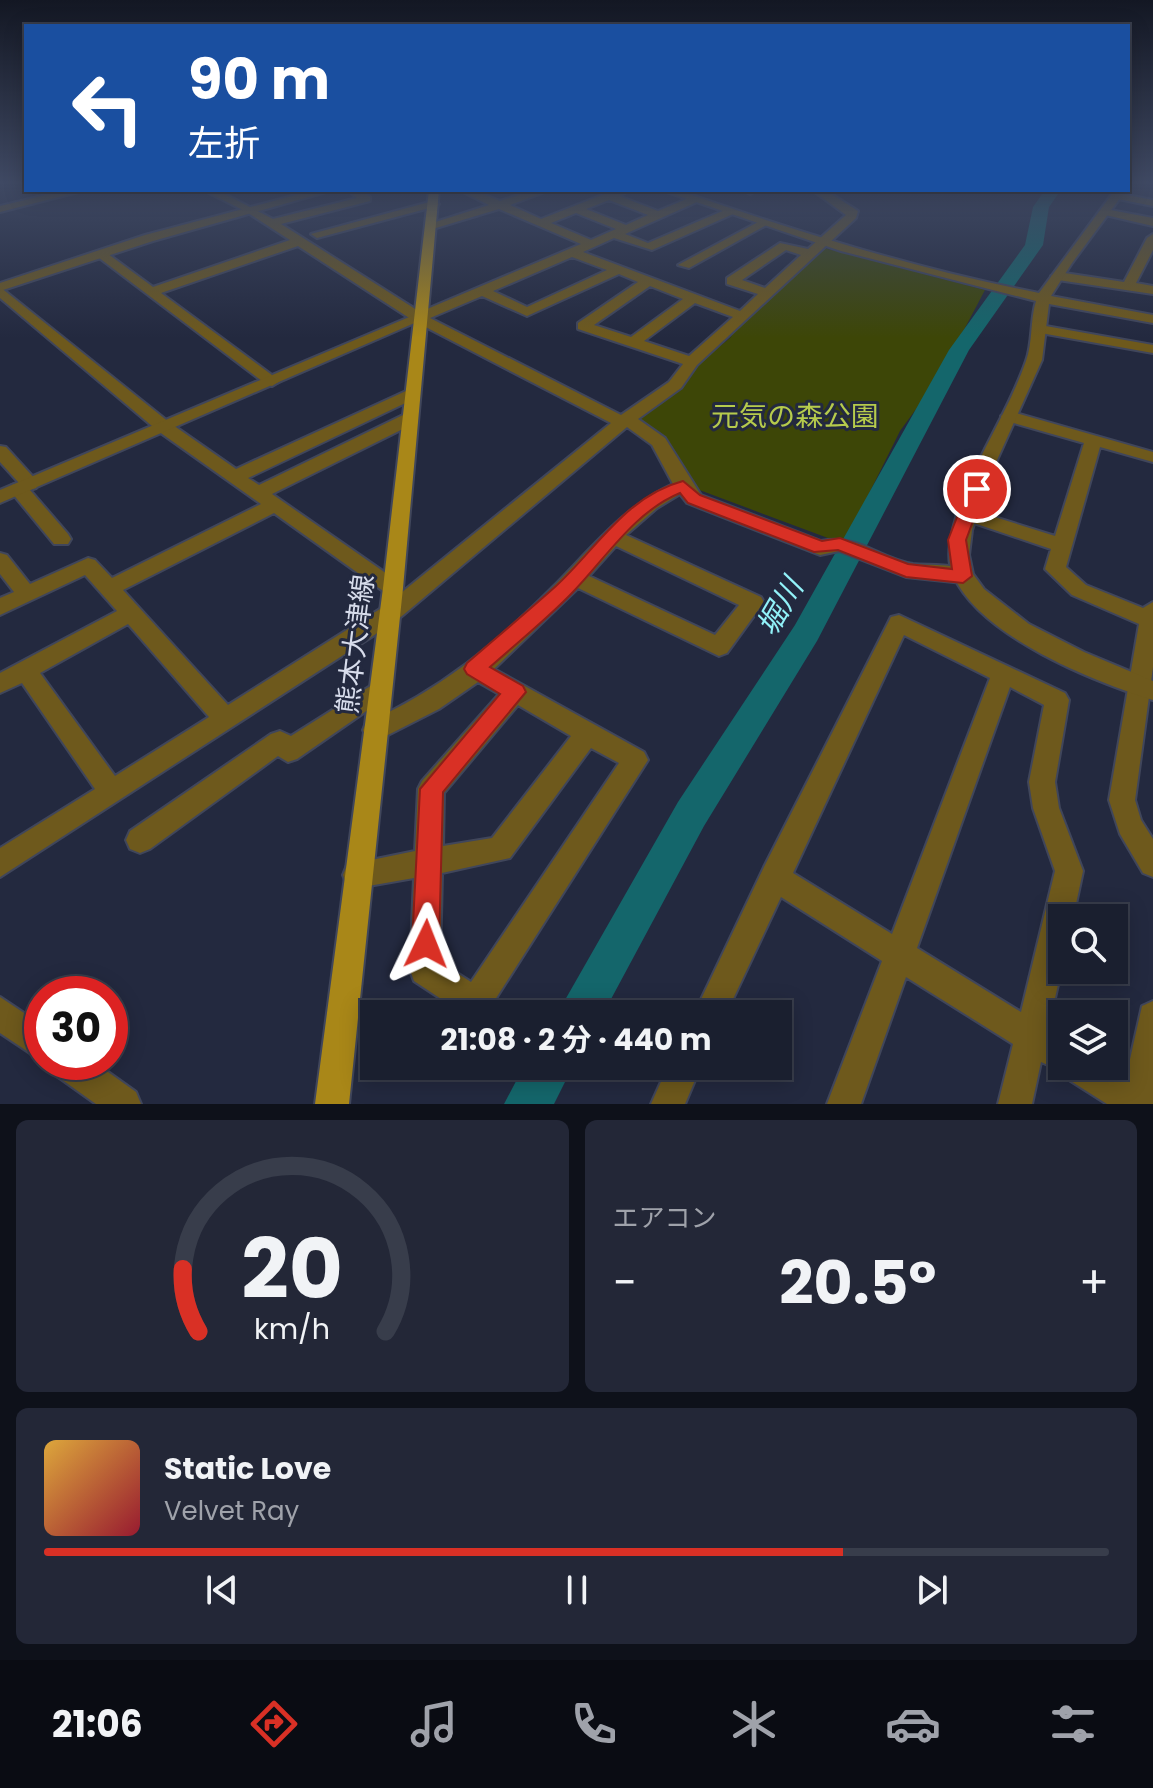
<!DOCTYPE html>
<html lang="ja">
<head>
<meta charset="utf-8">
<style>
	:root { --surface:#1a1f2f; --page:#232737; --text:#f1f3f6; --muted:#9fa2aa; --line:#383d4b; --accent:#d93025 }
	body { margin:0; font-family:Poppins,"Noto Sans JP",sans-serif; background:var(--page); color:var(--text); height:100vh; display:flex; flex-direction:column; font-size:30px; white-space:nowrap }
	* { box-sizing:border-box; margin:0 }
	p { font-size:26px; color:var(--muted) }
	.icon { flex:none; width:44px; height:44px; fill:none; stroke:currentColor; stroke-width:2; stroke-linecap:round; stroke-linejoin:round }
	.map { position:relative; height:1104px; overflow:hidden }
	.sheet { display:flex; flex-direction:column; gap:16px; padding:16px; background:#0e111a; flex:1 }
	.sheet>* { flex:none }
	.banner { position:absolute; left:24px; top:24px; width:1106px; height:168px; border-radius:0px; box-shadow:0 4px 20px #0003,0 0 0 2px var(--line); background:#1a4fa0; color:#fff; overflow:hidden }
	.buttons { position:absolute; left:1048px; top:904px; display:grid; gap:16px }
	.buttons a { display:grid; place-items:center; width:80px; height:80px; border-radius:0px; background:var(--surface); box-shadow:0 4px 20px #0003,0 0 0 2px var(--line); font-size:40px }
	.speed { position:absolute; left:24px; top:976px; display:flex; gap:16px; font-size:40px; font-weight:700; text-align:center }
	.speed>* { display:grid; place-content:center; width:104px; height:104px; border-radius:50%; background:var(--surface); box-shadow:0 4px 20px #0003,0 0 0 2px var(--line); line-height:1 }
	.speed .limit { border:12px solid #d22; background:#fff; color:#111 }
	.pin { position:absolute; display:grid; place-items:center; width:68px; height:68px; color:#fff; margin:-34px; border:4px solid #fff; border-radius:50%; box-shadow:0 2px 8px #0007 }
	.me { position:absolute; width:88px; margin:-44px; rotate:2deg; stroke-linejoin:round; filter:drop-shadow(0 0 6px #0008) }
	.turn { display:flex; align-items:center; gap:28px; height:168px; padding:0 32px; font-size:36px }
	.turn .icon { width:104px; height:104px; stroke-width:2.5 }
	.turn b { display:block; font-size:56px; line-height:68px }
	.big { font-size:60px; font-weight:700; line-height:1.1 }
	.sheet .card { flex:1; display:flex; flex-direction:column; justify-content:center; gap:12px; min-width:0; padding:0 28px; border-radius:12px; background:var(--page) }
	.sheet .dial { align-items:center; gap:0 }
	.dial svg { height:208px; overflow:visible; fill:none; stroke:var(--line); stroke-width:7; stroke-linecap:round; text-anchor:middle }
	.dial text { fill:var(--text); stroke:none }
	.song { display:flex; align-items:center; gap:24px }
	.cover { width:96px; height:96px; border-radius:12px; background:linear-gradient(135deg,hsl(40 70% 55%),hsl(350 70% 35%)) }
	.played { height:8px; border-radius:4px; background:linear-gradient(90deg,var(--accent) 75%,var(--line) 75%) }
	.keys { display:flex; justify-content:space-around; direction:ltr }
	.heat { display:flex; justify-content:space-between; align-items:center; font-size:44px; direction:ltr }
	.sheet .tiles { flex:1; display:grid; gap:16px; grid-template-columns:1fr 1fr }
	.card:last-child { grid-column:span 2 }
	.trip { position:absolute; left:360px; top:1000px; width:432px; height:80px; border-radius:0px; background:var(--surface); box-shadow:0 4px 20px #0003,0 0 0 2px var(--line); font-weight:700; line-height:80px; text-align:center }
	.menu { display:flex; height:128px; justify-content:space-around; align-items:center; background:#0a0c13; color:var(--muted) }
	.menu .icon { width:56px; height:56px }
	.menu .current { color:var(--accent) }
	.menu b { font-size:36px; color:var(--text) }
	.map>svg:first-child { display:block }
</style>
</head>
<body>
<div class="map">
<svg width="1153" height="1104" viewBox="0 0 1153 1104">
	<rect width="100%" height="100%" fill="#23293f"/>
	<!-- green -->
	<path fill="#3d4607" d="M820 247 985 290 938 379 900 431 844 544 686 485 631 419 730 338 744 317 769 298 777 286Z"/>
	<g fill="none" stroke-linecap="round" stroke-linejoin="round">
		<!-- river -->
		<path fill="#14666b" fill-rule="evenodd" d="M1045 190H1061L1049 207 1043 245 969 350 817 641 704 826 603 1014H557L678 802 795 625 949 350 1025 245 1033 207Z
			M524 1066H573L554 1104H504Z"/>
		<defs>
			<path id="minor" d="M67 190H86L0 212V206Z
				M203 190H217L273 219 357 198 348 190H360L370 197V201L281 224 420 312 581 244 499 209 426 231V225L489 205 459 190H473L500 201 534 190H550L510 205 541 219 615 190H630L619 196 658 211 689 198H697V202L625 234 648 243 725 210H733V214L652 250 614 238 583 252 740 311 758 294 727 284V278L780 243 808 249 846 215 812 190H825L858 211 856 218 697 365 681 388 638 419 665 438 701 495 821 541C859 534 878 558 913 564 929 566 964 562 973 576L963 583 906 577 839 551 820 555 687 503 680 494 657 508 626 535 761 597 764 602 727 653 719 656 578 588 494 669 644 752 648 760 486 1014H464L414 981 410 970 414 878 357 888 347 885 343 875 347 865 415 851 418 789 422 781 499 694 478 682 439 709 384 737 375 740 366 737 363 730 366 723C439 691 497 643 553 587 591 549 623 507 673 484L652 445 627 427 396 621 0 877V848L95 789 22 683 0 693V673L117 611 85 575 0 615V598L14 592 0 574V553L7 555 30 584 88 558 95 560 112 578 261 504 158 431 0 298V287L170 423 236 469 406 391H418V397L248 478 259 485 403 415H415V423L272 494 400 583 403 588 401 593 611 423 414 321 298 246 161 293 280 381 272 386 266 384 94 254 104 251 153 287 290 240 245 211ZM609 200 648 215 626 225 586 209ZM576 213 616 229 591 240 551 223ZM786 250 801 255 765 288 742 280ZM572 257 607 270 527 307 493 291ZM619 274 638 282 578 323V329L683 364 669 382 621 415 430 318 482 296 527 316ZM650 286 683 299 631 337 594 325ZM695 303 733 317 689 356 644 341ZM274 513 386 593H400L380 609 228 705 123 590ZM616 546 739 605 715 635 589 576ZM128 624 209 717 115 776 40 673ZM518 705 571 736 492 838 443 846 444 793ZM591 748 619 763 471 982 440 962 442 873 510 858Z
				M742 190H755V191L750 194Z
				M1117 193 1153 200V206L1113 198V194Z
				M433 201 439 204 437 206 317 238 311 234Z
				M1105 209 1153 218V226L1101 214V210Z
				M760 221 770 223 689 268 678 265Z
				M1153 234V250L1136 283 1153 286V294L1058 280 1051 276 1058 272 1124 282 1147 238Z
				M1040 325 1153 345V353L1035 332V326Z
				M1009 411 1153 452V462L1100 447 1066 567 1086 585 1143 608 1153 602V667L1135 800 1141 820 1153 839V877L1143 873 1120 834 1109 800 1139 624 1072 595 1045 569 1051 549 959 518 956 514 966 508 1055 536 1084 443 1003 420 1001 416Z
				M0 446 6 447 36 480 39 484 36 488 30 490 68 534 71 539 68 544H54L12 493 10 489 12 485 19 483 0 462Z
				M899 615 1065 693 1069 700 1055 782 1059 808 1083 871 1073 918H1062V967L1048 1029 1062 1037V1066H1108L1126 1077 1142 1006 1153 1001V1104H1107L1066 1078 1064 1072 1041 1062 1032 1104H998L1013 1044 906 977 861 1104H827L882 961 781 897 726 1014H694L764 867 888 623 891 617ZM904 635 990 678 892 934 793 873ZM1010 687 1044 705 1029 782 1033 808 1055 871 1021 1012 917 948Z
				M380 680 388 682 392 689 388 696 297 759 288 762 278 756 150 849 140 853 130 849 126 840 130 831 271 734 280 731 291 736Z
				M668 1066H701L685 1104H651Z"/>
			<path id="tertiary" d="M315 190H333L153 241 0 291V283L145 235Z
				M661 190H677C795 231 916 269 1039 293L1115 190H1126L1072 263 1051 296 1153 315V323L1049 304 1042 360 993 469 972 530 969 555 973 574 984 589 1029 624 1084 652 1153 681V700C1093 681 982 637 954 577 947 563 949 544 953 529 967 469 1006 419 1026 361 1033 342 1030 320 1036 301L841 251Z
				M414 315 426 318 0 503V490Z
				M0 997 42 1025V1061L0 1033Z
				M50 1062H94L136 1092 141 1104H96L54 1074Z"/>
			<path id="primary" d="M429 190H439L403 588 349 1104H315L383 588Z"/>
		</defs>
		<!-- minor casing -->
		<use href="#minor" stroke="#40465b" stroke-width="4"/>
		<!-- tertiary casing -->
		<use href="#tertiary" stroke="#40465b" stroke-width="4"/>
		<!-- primary casing -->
		<use href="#primary" stroke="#40465b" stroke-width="4"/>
		<!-- minor -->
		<use href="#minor" fill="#6e591c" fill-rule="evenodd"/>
		<!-- tertiary -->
		<use href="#tertiary" fill="#6e591c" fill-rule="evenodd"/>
		<!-- primary -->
		<use href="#primary" fill="#a98718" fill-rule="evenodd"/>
	</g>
	<!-- sky -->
	<linearGradient id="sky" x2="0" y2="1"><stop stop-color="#131723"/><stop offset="0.54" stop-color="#3f4963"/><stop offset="1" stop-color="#3f4963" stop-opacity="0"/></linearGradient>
	<rect width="1153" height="338" fill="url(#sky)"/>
	<!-- route -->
	<path fill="#d93025" stroke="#8d1f18" stroke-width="2" d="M683 481 700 495 822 541 840 538 908 564 952 569 948 540 968 489 977 484 983 486 985 489 966 540 972 576 963 583 906 577 838 550 814 552 688 503 680 493C634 512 606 558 572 593 547 619 517 643 490 667L523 686 526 692 443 792 439 944 435 953 426 957 416 953 412 944 420 789 500 694 467 674 464 669 467 663C497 637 527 612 556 586 597 548 626 496 683 481Z"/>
	<g text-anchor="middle" stroke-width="6" stroke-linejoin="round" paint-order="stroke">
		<!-- park labels -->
		<g font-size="28" fill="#b6cb4c" stroke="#23293f">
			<text x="795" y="426">元気の森公園</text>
		</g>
		<!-- street labels -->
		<g font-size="28" fill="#d7dceb" stroke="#23293f">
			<text transform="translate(355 644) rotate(-83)" y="10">熊本大津線</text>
		</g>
		<!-- water labels -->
		<g font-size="30" font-style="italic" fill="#92f2f9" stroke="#23293f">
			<text transform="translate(780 607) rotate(-60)" y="10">堀川</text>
		</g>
	</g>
</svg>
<div class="buttons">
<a><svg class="icon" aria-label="search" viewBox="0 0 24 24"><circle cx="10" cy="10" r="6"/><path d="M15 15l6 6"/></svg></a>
<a><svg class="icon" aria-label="layers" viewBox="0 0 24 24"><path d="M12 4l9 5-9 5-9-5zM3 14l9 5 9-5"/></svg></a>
</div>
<div class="speed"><div class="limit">30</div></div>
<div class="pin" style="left:977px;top:489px;background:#d93025"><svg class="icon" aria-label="arrive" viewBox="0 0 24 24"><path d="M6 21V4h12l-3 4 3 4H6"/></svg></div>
<svg class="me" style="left:426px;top:944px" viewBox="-20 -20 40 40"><path d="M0-17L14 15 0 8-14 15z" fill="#d93025" stroke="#fff" stroke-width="4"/></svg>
<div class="trip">21:08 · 2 分 · 440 m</div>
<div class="banner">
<div class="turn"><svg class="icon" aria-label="left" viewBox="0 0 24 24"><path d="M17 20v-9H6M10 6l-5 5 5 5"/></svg><div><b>90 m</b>左折</div></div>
</div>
</div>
<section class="sheet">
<div class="tiles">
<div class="card dial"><svg viewBox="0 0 100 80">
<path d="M14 69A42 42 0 1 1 86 69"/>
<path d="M14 69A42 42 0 0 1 8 45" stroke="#d93025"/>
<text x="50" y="56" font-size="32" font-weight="700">20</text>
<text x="50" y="72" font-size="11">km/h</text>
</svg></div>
<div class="card"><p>エアコン</p>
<div class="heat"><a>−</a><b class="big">20.5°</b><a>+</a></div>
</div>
<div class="card">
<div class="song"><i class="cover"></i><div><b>Static Love</b><p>Velvet Ray</p></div></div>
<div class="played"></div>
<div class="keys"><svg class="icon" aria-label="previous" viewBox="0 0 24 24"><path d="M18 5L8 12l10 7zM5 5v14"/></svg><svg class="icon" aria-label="pause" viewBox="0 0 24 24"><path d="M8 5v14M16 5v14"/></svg><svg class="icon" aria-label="next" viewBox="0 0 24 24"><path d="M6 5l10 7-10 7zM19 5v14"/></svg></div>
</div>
</div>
</section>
<nav class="menu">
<b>21:06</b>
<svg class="icon current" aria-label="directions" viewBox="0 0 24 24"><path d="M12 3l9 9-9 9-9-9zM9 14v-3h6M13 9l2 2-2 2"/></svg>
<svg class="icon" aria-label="music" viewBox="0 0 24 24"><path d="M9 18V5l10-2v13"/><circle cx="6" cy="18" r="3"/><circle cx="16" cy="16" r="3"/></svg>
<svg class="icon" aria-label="phone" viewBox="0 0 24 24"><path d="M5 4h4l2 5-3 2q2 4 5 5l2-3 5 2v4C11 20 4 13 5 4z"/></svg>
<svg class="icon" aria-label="climate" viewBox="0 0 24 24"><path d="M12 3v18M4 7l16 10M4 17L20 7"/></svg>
<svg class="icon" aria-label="car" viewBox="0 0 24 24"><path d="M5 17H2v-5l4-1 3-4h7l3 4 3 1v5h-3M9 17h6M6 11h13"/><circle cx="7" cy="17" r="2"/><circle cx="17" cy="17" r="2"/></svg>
<svg class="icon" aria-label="filters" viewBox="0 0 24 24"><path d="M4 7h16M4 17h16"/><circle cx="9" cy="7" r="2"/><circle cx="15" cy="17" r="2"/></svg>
</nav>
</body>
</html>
